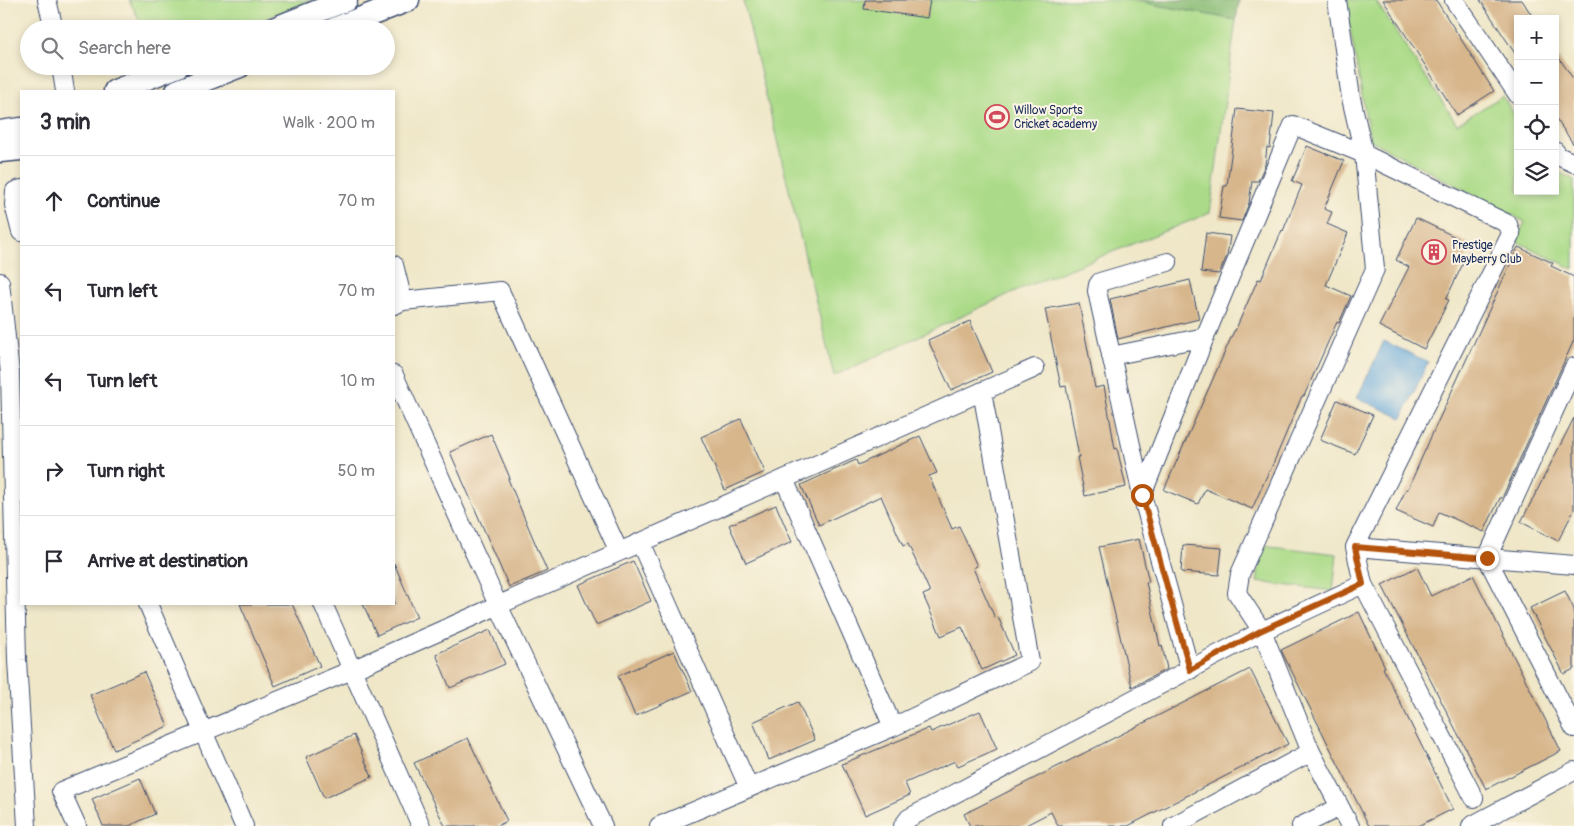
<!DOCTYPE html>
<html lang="en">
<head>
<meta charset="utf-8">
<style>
  :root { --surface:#fff; --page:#f2f2f3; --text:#2b2b33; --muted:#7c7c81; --line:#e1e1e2 }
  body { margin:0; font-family:Pangolin,sans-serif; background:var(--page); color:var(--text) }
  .controls { position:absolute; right:15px; top:15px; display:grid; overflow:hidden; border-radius:0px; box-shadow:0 2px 8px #0003 }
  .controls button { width:45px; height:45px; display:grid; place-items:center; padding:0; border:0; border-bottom:1px solid var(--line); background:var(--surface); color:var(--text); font:25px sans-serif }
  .stop { position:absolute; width:15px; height:15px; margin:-11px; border:4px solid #b45309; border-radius:50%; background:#fff }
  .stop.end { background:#b45309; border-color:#fff; box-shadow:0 1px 5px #0008 }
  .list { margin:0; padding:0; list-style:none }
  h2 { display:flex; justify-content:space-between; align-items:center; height:65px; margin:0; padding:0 20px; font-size:21px }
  h2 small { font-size:16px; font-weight:400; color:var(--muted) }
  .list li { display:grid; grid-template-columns:32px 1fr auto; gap:15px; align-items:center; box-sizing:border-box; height:90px; padding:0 20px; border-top:1px solid var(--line) }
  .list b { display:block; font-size:19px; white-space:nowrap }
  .list em { font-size:16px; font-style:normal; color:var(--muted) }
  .icon { flex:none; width:28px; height:28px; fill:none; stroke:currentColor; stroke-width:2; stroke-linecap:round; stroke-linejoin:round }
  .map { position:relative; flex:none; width:1574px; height:826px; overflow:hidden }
  .search { position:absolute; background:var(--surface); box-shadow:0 2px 8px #0003; left:20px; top:20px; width:375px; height:55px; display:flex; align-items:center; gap:12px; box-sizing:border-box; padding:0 18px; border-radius:28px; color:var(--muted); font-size:19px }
  .panel { position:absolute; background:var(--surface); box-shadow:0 2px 8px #0003; left:20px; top:90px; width:375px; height:515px; border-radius:0px }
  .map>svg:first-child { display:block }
  .green { fill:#abdb88; stroke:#638573 }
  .forest { fill:#88bb74; stroke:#527569 }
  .water { fill:#66a8da; stroke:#406c9c }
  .building { fill:#d7b68c }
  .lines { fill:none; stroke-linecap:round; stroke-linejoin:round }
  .minor-casing { stroke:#3b4b6e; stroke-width:20 }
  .tertiary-casing { stroke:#3b4b6e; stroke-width:25 }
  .minor { stroke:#fff; stroke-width:18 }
  .tertiary { stroke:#fff; stroke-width:22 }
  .route { stroke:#b45309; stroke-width:6 }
  .labels { text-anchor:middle; stroke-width:4; stroke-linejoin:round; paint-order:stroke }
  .poi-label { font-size:12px; fill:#1b2f5e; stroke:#fcf5e5; text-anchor:start }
</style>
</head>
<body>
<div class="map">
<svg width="1574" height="826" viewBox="0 0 1574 826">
  <rect width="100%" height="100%" fill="#fcf5e5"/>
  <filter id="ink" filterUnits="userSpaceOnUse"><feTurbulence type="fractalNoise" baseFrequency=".02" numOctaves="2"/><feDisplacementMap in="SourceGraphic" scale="10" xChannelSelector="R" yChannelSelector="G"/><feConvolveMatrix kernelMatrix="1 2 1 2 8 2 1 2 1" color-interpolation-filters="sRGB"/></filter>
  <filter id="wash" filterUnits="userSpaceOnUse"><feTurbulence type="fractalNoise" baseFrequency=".0096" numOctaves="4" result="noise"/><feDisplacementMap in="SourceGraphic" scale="20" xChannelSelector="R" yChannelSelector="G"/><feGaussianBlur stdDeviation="1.12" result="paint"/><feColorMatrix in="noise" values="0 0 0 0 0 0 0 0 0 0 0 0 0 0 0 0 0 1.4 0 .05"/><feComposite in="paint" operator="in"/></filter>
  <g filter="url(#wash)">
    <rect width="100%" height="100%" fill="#efe7c8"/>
    <path class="green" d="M 129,0 L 312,0 L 240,29 L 144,29 Z
      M 743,0 L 1131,0 L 1236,20 L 1210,213 L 1022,288 L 834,376 Z
      M 1345,0 L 1375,0 L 1457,124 L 1502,96 L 1518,120 L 1518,191 L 1555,191 L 1555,170 L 1574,180 L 1574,269 L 1516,241 L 1525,222 L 1370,140 Z
      M 1262,545 L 1337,554 L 1333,591 L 1257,582 Z"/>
    <path class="forest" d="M 1131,0 L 1239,0 L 1236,20 Z"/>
    <path class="water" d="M 1384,341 L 1428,362 L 1402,418 L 1357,398 Z"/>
    <g id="blocks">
      <path class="building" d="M 865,0 L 930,0 L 927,18 L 864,9 Z
        M 1383,0 L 1436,0 L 1494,91 L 1457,115 Z
        M 1480,0 L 1522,0 L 1534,19 L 1518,19 L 1518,58 Z
        M 1555,52 L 1574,80 L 1574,145 L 1555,117 Z
        M 1237,109 L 1274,113 L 1270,148 L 1267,147 L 1265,165 L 1258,181 L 1252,181 L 1249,203 L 1242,221 L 1219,218 L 1224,186 L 1227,186 Z
        M 1307,146 L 1344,161 L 1324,209 L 1332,212 L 1327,224 L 1348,233 L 1326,285 L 1351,296 L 1339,323 L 1337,322 L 1304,396 L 1302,396 L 1270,471 L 1269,471 L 1252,509 L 1205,489 L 1198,504 L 1164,490 L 1234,331 L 1235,331 L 1258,279 L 1261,280 L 1282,230 L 1283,231 L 1302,185 L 1292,181 Z
        M 1416,218 L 1472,245 L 1446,299 L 1449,300 L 1424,349 L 1379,326 L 1409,267 L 1396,260 Z
        M 1206,233 L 1230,236 L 1227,256 L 1219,274 L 1201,272 Z
        M 1518,247 L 1553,263 L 1551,266 L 1574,277 L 1574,340 L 1502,498 L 1500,498 L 1484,532 L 1439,512 L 1433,527 L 1396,511 L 1406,489 L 1408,489 L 1434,430 Z
        M 1190,280 L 1199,319 L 1118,339 L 1110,299 Z
        M 1079,303 L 1095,388 L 1104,386 L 1115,449 L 1117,448 L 1126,487 L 1085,496 L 1077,457 L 1079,457 L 1066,386 L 1061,387 L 1045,309 Z
        M 970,321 L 992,372 L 951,390 L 928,340 Z
        M 1337,400 L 1373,415 L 1355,454 L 1320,440 Z
        M 1574,418 L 1574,510 L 1558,541 L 1521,522 Z
        M 741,419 L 765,472 L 725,490 L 701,437 Z
        M 491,434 L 510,478 L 508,479 L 547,571 L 509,587 L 450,452 Z
        M 920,436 L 937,473 L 929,476 L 952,529 L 959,526 L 977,566 L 973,568 L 995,618 L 998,617 L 1015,655 L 982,670 L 962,627 L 941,636 L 923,595 L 930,592 L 908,544 L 903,546 L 881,496 L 819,525 L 801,485 L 856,460 L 858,465 Z
        M 776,505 L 792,542 L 746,563 L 729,525 Z
        M 1139,539 L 1149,582 L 1146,582 L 1160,646 L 1162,645 L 1167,669 L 1132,687 L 1099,547 Z
        M 1183,545 L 1222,548 L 1219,575 L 1181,572 Z
        M 633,561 L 651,601 L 596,625 L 578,585 Z
        M 394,563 L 417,617 L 377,635 L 363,604 L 394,604 Z
        M 1417,567 L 1431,596 L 1473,575 L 1561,751 L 1486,789 L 1382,585 Z
        M 1565,591 L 1574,609 L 1574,669 L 1564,674 L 1530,608 Z
        M 240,604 L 292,604 L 320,666 L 275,686 Z
        M 1359,612 L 1385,667 L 1383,668 L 1453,809 L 1418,826 L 1369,826 L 1281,650 Z
        M 490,630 L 505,664 L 450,688 L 436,654 Z
        M 674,651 L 692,691 L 635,716 L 618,676 Z
        M 1250,669 L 1288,744 L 1128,826 L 1058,826 L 1051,812 L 1024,826 L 970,826 L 964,814 Z
        M 144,672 L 168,726 L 114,750 L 90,695 Z
        M 798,702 L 815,740 L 769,760 L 753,722 Z
        M 980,711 L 997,749 L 958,766 L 955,761 L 905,783 L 910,795 L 865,815 L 842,764 L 929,728 L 931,732 Z
        M 354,735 L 372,777 L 324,798 L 306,757 Z
        M 468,738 L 507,821 L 497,826 L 445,826 L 414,763 Z
        M 140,778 L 155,814 L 129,826 L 103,826 L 92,799 Z"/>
    </g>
  </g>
  <g filter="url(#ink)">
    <use href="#blocks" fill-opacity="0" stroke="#3b4b6e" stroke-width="1"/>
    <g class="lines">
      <defs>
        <path id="minor" d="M 47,0 L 54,29
          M 1337,0 L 1351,98 L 1364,154 L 1375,269 L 1240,574 L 1237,593 L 1262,631 L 1311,752 L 1350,826
          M 1454,0 L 1518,95
          M 61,66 L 65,91
          M 1555,151 L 1558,156 L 1574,163
          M 21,189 L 15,191 L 14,205 L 21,232
          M 1168,262 L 1100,282 L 1098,285 L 1097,291 L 1142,495 L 1190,670
          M 394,265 L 403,301
          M 0,282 L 10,373 L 17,660 L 27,826
          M 394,305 L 403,301 L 500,291 L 619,552
          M 1111,356 L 1205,337
          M 1574,367 L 1487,558 L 1574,728
          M 394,375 L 498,605 L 603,826
          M 1142,495 L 1205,337 L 1293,125 L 1364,154 L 1508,224 L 1511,234 L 1355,547 L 1363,584 L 1474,798
          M 640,542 L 749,788
          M 1355,547 L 1574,565
          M 148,604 L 244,826
          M 323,604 L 421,826
          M 893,727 L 1030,662 L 982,391
          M 77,826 L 61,791 L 352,670 L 1035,368
          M 659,826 L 893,727 L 784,479
          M 903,826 L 909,818 L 1262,631 L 1363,584
          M 1173,826 L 1311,752
          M 1301,826 L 1340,807
          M 1471,826 L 1574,771"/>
        <path id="tertiary" d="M 273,29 L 346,0
          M 334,29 L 408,0
          M 115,91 L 178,66
          M 177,91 L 240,66
          M 0,132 L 21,129
          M 0,151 L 21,149"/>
      </defs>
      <use href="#minor" class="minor-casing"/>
      <use href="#tertiary" class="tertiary-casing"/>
      <use href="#minor" class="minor"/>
      <use href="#tertiary" class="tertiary"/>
    </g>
  </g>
  <g class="lines" filter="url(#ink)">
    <path class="route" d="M 1142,495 L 1190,670 L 1262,630 L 1363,584 L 1355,547 L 1487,558"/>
  </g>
  <defs>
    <symbol id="stadium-ring" viewBox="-11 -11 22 22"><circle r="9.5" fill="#fcf5e5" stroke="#d1495b" stroke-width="1.5"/><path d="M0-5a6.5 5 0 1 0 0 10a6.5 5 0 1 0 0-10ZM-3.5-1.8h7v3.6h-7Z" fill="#d1495b"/></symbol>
    <symbol id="building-ring" viewBox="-11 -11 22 22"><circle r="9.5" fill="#fcf5e5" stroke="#d1495b" stroke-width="1.5"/><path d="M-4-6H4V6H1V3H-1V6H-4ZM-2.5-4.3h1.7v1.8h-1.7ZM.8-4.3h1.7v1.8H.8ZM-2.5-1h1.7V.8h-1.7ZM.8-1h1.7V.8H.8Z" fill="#d1495b"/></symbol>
  </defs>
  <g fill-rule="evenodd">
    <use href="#stadium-ring" x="983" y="103" width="28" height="28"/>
    <use href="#building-ring" x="1420" y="238" width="28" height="28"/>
  </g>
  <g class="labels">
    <g class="poi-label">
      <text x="1014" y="114">Willow Sports<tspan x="1014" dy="14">Cricket academy</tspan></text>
      <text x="1452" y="249">Prestige<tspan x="1452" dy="14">Mayberry Club</tspan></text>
    </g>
  </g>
</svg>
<div class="controls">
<button>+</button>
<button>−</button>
<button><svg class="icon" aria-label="locate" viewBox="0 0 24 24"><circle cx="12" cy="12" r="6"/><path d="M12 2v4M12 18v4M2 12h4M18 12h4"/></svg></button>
<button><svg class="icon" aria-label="layers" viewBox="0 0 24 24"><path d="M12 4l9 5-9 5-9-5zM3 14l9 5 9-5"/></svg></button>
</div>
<div class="stop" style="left:1142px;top:495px"></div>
<div class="stop end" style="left:1487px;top:558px"></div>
<div class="search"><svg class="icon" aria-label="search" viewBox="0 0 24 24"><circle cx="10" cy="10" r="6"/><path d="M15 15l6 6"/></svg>Search here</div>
<section class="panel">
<h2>3 min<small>Walk · 200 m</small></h2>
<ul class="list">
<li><svg class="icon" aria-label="ahead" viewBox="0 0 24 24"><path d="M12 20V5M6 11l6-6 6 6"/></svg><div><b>Continue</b></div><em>70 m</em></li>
<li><svg class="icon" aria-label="left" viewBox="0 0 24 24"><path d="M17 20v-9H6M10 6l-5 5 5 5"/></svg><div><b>Turn left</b></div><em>70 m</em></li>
<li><svg class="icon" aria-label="left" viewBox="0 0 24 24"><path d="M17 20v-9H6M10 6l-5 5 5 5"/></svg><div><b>Turn left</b></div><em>10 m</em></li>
<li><svg class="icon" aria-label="right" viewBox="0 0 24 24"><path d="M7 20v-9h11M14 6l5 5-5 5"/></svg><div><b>Turn right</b></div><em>50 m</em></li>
<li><svg class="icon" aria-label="arrive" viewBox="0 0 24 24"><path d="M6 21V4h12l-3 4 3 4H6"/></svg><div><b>Arrive at destination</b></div></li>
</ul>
</section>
</div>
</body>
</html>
